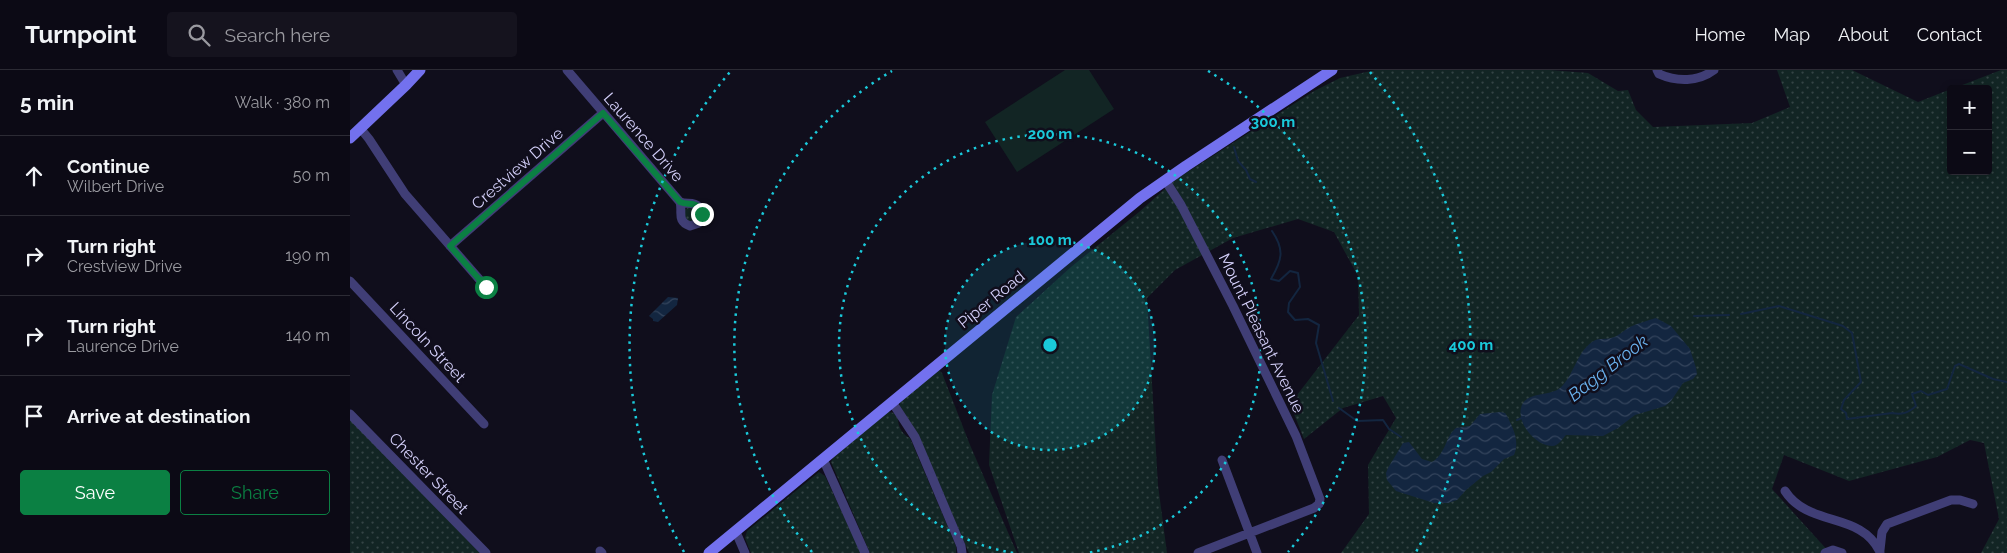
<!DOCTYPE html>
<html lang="en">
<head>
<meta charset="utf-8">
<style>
  :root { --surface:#0c0a15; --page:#15131e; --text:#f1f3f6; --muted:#9a9aa0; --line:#2c2b34; --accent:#0b8043 }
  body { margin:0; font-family:Raleway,sans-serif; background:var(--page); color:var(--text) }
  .controls { position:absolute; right:15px; top:15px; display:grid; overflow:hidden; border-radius:5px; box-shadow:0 2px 8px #0003 }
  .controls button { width:45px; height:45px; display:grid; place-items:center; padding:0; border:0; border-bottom:1px solid var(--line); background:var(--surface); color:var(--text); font:25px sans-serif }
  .stop { position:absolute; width:15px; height:15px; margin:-11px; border:4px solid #0b8043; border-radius:50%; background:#fff }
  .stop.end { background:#0b8043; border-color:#fff; box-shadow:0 1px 5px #0008 }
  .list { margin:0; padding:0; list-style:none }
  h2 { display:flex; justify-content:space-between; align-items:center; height:65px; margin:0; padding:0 20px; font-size:21px }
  h2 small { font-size:16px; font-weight:400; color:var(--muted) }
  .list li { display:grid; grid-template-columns:32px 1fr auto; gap:15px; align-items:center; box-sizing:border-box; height:80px; padding:0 20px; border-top:1px solid var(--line) }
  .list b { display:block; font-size:19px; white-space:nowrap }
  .list p { margin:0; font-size:16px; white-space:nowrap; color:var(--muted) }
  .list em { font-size:16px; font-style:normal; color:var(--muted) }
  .actions { display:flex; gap:10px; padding:15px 20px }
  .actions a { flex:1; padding:11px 0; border:1px solid var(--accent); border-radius:5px; text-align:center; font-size:18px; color:var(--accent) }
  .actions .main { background:var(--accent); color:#fff }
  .icon { flex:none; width:28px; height:28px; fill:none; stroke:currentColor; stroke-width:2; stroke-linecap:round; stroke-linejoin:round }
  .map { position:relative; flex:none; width:1657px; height:483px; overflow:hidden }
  header { display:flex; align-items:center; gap:30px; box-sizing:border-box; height:70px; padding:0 25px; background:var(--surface); border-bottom:1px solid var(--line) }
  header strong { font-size:24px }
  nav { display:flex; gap:28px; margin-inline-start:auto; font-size:18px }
  .search { width:350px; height:45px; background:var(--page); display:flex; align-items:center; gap:12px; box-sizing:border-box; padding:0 18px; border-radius:5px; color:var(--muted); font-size:19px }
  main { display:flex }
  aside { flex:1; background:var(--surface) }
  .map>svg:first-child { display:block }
  .grass { fill:url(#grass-dots) }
  .pitch { fill:#122524 }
  .water { fill:url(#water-waves) }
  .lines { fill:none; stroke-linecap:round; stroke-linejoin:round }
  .stream { stroke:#132640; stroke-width:2 }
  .street { stroke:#403e76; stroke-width:9 }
  .secondary { stroke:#7371ee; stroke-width:11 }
  .route { stroke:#0b8043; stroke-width:6 }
  .ring { fill:none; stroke:#1ac9da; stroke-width:2.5; stroke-dasharray:2.5 5 }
  .labels { text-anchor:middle; stroke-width:5; stroke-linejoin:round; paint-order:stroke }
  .street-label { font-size:16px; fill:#d3cff9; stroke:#100e1c }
  .water-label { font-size:18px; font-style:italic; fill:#69b1ed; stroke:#100e1c }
  .centre { fill:#1ac9da; stroke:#100e1c; stroke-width:2.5 }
  .ring-label { font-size:15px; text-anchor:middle; font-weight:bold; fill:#1ac9da; stroke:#100e1c; stroke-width:5; stroke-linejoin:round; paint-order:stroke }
</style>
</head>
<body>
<header>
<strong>Turnpoint</strong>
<div class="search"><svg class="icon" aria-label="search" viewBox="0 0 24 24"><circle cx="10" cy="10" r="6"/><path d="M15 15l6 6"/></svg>Search here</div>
<nav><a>Home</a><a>Map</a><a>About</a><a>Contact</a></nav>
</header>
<main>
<aside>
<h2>5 min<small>Walk · 380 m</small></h2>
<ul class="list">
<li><svg class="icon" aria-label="ahead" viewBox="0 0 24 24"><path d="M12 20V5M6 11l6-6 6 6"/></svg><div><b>Continue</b><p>Wilbert Drive</p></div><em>50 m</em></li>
<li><svg class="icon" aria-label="right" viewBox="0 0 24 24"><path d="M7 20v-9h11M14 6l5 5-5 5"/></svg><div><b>Turn right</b><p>Crestview Drive</p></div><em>190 m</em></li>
<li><svg class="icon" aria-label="right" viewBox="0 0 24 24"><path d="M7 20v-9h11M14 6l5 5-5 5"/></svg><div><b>Turn right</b><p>Laurence Drive</p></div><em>140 m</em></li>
<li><svg class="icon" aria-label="arrive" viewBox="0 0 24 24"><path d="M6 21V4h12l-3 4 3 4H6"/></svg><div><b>Arrive at destination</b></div></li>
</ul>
<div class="actions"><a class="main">Save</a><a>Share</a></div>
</aside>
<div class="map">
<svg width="1657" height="483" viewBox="0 0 1657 483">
  <defs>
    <pattern id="grass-dots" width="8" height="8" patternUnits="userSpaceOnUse" patternTransform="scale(1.25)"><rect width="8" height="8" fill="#122524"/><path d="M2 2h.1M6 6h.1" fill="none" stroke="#344445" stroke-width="1.8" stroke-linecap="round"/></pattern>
    <pattern id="water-waves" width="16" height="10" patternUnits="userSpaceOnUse" patternTransform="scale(1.25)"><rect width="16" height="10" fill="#132640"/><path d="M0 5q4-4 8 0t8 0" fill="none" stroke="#34445c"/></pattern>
  </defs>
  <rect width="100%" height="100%" fill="#100e1c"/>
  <path class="grass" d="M 1025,0 L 1200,0 L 1238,3 L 1268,21 L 1278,20 L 1286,40 L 1303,57 L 1402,53 L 1440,37 L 1427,0 L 1502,0 L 1568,32 L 1601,19 L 1601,101 L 1638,101 L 1638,19 L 1602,19 L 1651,0 L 1657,0 L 1657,483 L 1631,483 L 1649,449 L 1634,373 L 1620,370 L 1587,387 L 1499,411 L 1434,385 L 1422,419 L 1480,483 L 991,483 L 1019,444 L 1018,395 L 1046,348 L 1033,326 L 993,338 L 954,369 L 940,334 L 1009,245 L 1008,206 L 984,162 L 948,149 L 883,168 L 825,200 L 797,228 L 808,415 L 817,483 L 669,483 L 639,395 L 642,325 L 666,247 L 721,197 L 789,142 L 825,110 L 964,21 L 990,8 Z
    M 338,137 L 347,139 L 348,148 L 341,152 L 336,151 L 334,141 Z
    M 589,300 L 592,303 L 620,375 L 667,483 L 619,483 L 567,363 L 550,336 L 550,332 Z
    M 538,342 L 544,343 L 548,349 C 548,357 553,365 560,368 L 606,476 L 606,483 L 520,483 L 481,392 L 483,388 Z
    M 0,348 L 130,483 L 0,483 Z
    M 469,402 L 475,406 L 511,483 L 401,483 L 395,468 L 397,461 Z"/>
  <path class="pitch" d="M 715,0 L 739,0 L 764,39 L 667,102 L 635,52 Z"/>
  <path class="water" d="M 318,227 L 328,228 L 327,235 L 308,252 L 303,251 L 303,249 L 299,246 Z
    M 1306,248 L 1321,256 L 1340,279 L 1346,298 L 1347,304 L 1343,309 L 1333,313 L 1321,331 L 1315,336 L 1285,345 L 1268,358 L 1253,366 L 1216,365 C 1212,369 1209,376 1202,376 C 1186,376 1167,354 1171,338 C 1175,321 1199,327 1210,318 C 1224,306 1226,283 1242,272 C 1249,267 1254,270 1261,268 C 1268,267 1274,260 1280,257 C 1288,253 1297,251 1306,248 Z
    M 1150,342 L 1155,343 L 1157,346 C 1163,358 1170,371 1164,385 L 1154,389 L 1141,402 L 1133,406 L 1116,420 L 1107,430 L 1098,433 L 1084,433 L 1046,421 L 1037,410 L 1036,403 L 1038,398 L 1053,373 L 1059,372 L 1072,389 L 1082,392 C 1096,384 1095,367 1106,358 L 1120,356 L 1130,344 Z"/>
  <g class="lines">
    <path class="stream" d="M 884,77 L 888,91 L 896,100 L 900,109 L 906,112
      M 922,161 C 935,180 932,190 921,209 L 929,211 L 940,201 L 948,203 L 950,217 L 939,233 L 938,242 L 945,250 L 958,249 L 969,255 L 966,273 L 983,331
      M 1391,244 L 1429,236 L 1493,256 L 1502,263 L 1511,312 L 1494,330 L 1491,339 L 1496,343 L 1497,349 L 1542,343 C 1552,345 1558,343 1566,336 L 1562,324 L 1571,321 L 1578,325 L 1597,319 L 1605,296 L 1609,294 L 1643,309 L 1657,312
      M 1344,246 L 1379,245
      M 989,338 L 1007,351 L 1033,350 L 1039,359 L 1051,367
      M 1167,350 L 1174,347"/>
    <path class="street" d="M 47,0 L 56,15
      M 217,0 L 330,132
      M 1307,0 L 1309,4 C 1327,12 1348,12 1364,0
      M 10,58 L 19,69 L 55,124 L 136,217
      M 815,110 L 831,135 L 883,236 L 946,366 L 970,429 L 969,434 L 964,438 L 848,483
      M 330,132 C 337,135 343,131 349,137 L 352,146 L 349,153 L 340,156 C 326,151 333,142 330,132 Z
      M 100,176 L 253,43
      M 0,211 L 134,354
      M 542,332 L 565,367 L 611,476 L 612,483
      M 0,344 L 136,483
      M 473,389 L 515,483
      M 872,390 L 907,483
      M 1435,421 C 1459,458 1511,441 1530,482
      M 386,462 L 395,483
      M 1530,480 L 1532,462 L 1537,454 L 1601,430 L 1610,430 L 1623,434
      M 250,481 L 252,483
      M 1475,483 L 1483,480 L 1492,483"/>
    <path class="secondary" d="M 0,68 L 56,15 L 70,0
      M 359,483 L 790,128 L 836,96 L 982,0"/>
  </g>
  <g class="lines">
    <path class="route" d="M 136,217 L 100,176 L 253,43 L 330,132 C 339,136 349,130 352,144"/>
  </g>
  <circle cx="700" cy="275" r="105" fill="#1ac9da" fill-opacity=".12"/>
  <g class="ring">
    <circle cx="700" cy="275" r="105"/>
    <path d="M663 483A211 211 0 1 1 737 483"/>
    <path d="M462 482A316 316 0 0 1 542 1M858 1A316 316 0 0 1 938 482"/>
    <path d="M334 482A421 421 0 0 1 380 2M1020 2A421 421 0 0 1 1066 482"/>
  </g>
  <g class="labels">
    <g class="street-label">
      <text transform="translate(294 67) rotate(49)" y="6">Laurence Drive</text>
      <text transform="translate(167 98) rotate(-41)" y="6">Crestview Drive</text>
      <text transform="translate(641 229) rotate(-39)" y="6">Piper Road</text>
      <text transform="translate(912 263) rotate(64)" y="6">Mount Pleasant Avenue</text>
      <text transform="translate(78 272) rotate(47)" y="6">Lincoln Street</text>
      <text transform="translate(79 403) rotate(46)" y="6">Chester Street</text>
    </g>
    <g class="water-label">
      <text transform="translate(1258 298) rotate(-38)" y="6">Bagg Brook</text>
    </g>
  </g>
  <circle cx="700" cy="275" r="8" class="centre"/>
  <g class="ring-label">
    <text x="923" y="57">300 m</text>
    <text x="700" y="69">200 m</text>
    <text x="700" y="175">100 m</text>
    <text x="1121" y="280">400 m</text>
  </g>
</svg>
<div class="controls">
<button>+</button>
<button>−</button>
</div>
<div class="stop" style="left:136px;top:217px"></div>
<div class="stop end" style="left:352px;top:144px"></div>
</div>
</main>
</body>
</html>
